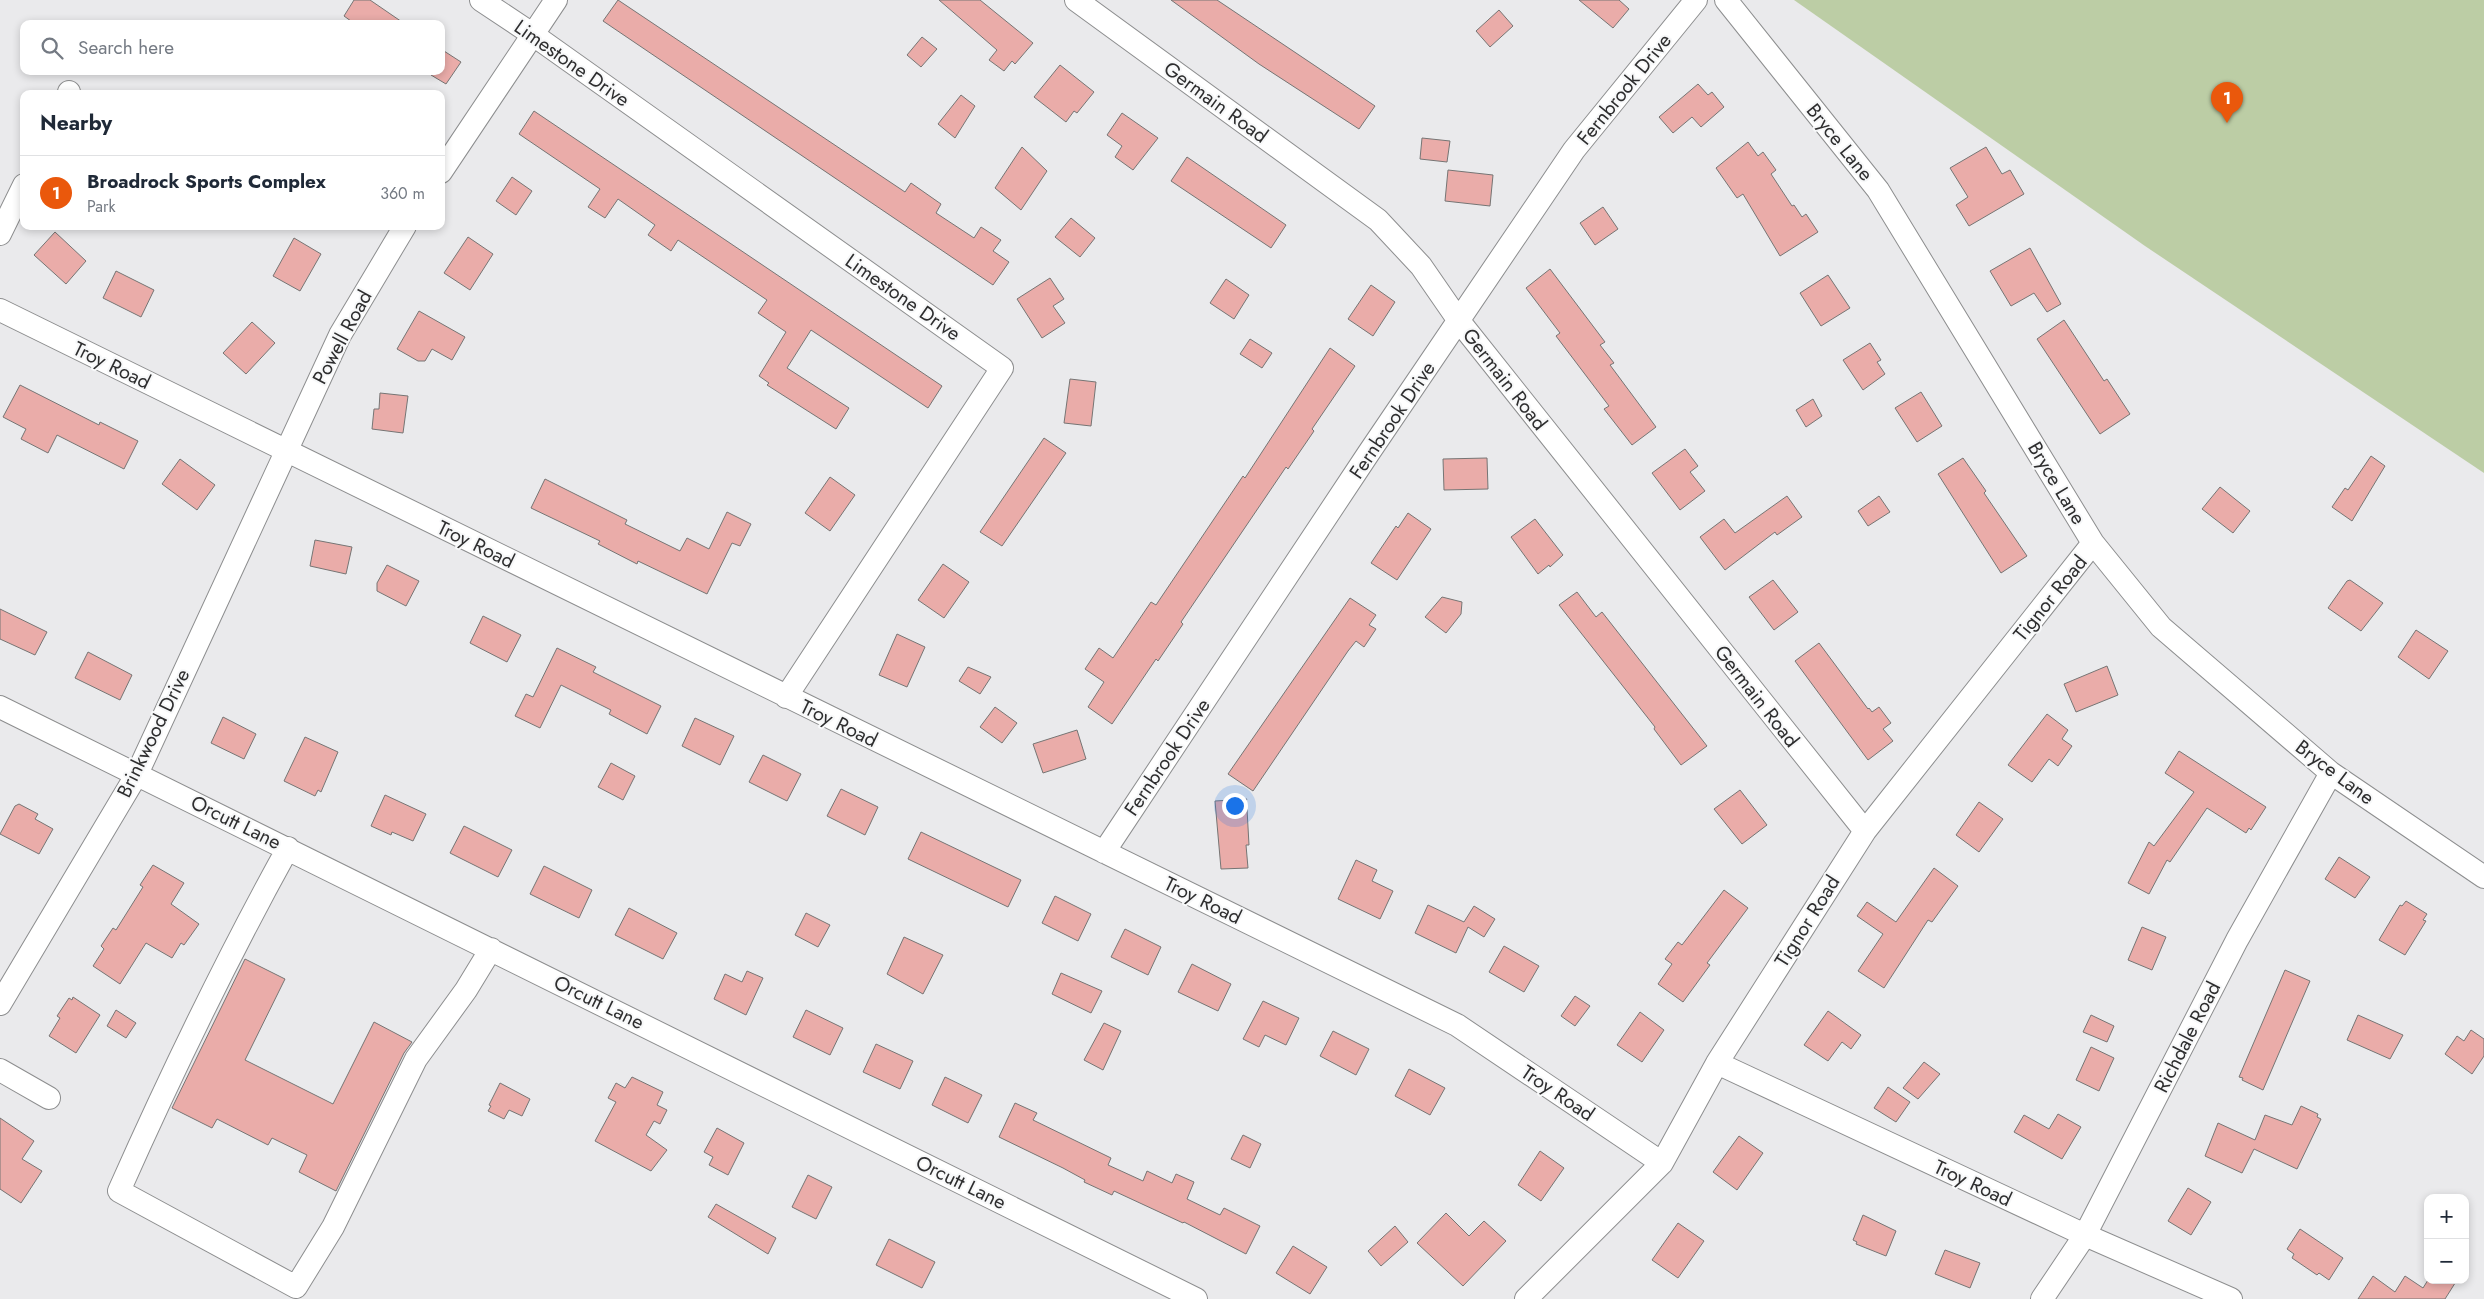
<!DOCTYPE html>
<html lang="en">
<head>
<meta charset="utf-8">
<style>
  :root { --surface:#fff; --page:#f2f2f3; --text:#1f2937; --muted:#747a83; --line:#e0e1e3; --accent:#ea580c }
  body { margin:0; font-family:Jost,sans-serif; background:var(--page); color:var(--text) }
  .controls { position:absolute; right:15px; bottom:15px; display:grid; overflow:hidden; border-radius:10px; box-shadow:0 2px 8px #0003 }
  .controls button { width:45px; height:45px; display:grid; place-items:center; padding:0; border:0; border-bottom:1px solid var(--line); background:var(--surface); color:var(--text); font:25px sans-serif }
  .you { position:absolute; left:1234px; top:805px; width:18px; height:18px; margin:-12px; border:4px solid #fff; border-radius:50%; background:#1a73e8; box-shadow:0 0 0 8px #1a73e833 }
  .badge { display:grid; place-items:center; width:32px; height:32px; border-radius:50%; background:var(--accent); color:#fff; font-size:16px; font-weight:700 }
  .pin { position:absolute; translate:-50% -41px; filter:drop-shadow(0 1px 2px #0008) }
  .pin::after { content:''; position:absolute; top:26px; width:18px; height:15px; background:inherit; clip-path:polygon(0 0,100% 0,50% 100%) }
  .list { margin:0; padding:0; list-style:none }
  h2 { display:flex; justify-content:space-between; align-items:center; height:65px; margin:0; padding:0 20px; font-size:21px }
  h2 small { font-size:16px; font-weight:400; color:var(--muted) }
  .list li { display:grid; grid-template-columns:32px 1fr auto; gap:15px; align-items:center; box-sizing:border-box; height:75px; padding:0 20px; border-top:1px solid var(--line) }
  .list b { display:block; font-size:19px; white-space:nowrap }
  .list p { margin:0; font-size:16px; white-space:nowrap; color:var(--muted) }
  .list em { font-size:16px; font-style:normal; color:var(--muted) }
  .icon { flex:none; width:28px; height:28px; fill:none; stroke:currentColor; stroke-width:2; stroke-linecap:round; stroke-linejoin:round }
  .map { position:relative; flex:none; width:2484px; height:1299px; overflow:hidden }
  .search { position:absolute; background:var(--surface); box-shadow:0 2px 8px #0003; left:20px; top:20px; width:425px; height:55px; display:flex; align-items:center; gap:12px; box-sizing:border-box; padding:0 18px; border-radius:10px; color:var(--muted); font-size:19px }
  .panel { position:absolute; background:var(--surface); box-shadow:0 2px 8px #0003; left:20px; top:90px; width:425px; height:140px; border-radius:10px }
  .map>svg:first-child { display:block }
  .green { fill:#bccda5 }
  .building { fill:#eaaca9; stroke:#767574 }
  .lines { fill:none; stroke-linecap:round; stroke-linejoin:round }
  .minor-casing { stroke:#8d8e8f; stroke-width:24 }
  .minor { stroke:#fff; stroke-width:22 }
  .labels { text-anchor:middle; stroke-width:4; stroke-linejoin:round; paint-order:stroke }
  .street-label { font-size:20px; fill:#2e2e2f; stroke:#f7f8f9 }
</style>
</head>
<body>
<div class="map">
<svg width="2484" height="1299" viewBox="0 0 2484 1299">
  <rect width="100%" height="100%" fill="#eaeaec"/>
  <path class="green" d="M 1794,0 L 2484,0 L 2484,473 L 2145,246 Z"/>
  <path class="building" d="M 354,0 L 370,0 L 405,24 L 355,24 L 344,16 Z
    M 618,0 L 905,192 L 911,183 L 941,204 L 936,213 L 974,238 L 981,227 L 1001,240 L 993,251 L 1009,262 L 993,285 L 603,21 Z
    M 939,0 L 980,0 L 1033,43 L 1015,64 L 1012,61 L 1004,71 L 989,60 L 997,50 Z
    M 1171,0 L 1217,0 L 1375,106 L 1359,129 L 1259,64 Z
    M 1579,0 L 1619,0 L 1629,9 L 1613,28 Z
    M 1499,10 L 1513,26 L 1490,47 L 1476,31 Z
    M 922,37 L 937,49 L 921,67 L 907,55 Z
    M 444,51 L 461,62 L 446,84 L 431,75 L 433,71 L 441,71 L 441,56 Z
    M 1060,65 L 1094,92 L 1077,113 L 1074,111 L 1066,122 L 1034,97 Z
    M 1698,84 L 1708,95 L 1712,92 L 1724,107 L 1701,127 L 1692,117 L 1673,133 L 1659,117 Z
    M 961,95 L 975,106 L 955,138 L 938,124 Z
    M 534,111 L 942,386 L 928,408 L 811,330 L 787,368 L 849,408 L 836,429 L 767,385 L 769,383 L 759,376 L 786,332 L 758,313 L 767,300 L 678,240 L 671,251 L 648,235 L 655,225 L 618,199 L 605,218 L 588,207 L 600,189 L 519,134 Z
    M 1122,113 L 1158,138 L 1133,170 L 1115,157 L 1122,146 L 1107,135 Z
    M 1422,138 L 1450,141 L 1447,162 L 1420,159 Z
    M 1748,142 L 1758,156 L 1763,152 L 1776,170 L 1771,174 L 1792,206 L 1794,205 L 1802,217 L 1806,214 L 1818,232 L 1780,256 L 1743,194 L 1737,198 L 1716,168 Z
    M 1022,147 L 1047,171 L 1021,210 L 995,188 Z
    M 1986,147 L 2002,174 L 2010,170 L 2024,194 L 1969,226 L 1956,205 L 1968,197 L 1950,168 Z
    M 1187,157 L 1286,225 L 1271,248 L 1171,181 Z
    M 1448,170 L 1493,175 L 1490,206 L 1445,201 Z
    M 512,177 L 532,191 L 516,215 L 496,201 Z
    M 1603,207 L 1618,229 L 1595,245 L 1580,223 Z
    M 1071,218 L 1095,238 L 1080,257 L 1055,237 Z
    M 55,232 L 86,261 L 66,284 L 34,255 Z
    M 468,237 L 493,254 L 470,290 L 444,273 Z
    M 294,238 L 321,254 L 300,291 L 273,276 Z
    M 2030,248 L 2061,304 L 2047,312 L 2034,293 L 2011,306 L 1990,271 Z
    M 1550,269 L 1605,342 L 1600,345 L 1614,363 L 1610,365 L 1656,427 L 1632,445 L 1604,409 L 1609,406 L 1556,336 L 1560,333 L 1526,288 Z
    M 116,271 L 154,290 L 141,317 L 103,298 Z
    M 1828,275 L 1850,308 L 1821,326 L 1800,293 Z
    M 1050,278 L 1064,299 L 1053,306 L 1065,323 L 1042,338 L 1017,299 Z
    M 1226,279 L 1249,295 L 1234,319 L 1210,303 Z
    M 1371,285 L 1395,302 L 1373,336 L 1348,319 Z
    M 419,311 L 465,337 L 452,360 L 432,349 L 425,361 L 418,361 L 397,349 Z
    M 2064,320 L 2104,381 L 2107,379 L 2130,414 L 2100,434 L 2037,339 Z
    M 252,322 L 275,343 L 246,374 L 223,353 Z
    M 1250,339 L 1272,353 L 1262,368 L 1240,354 Z
    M 1870,343 L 1881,360 L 1877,362 L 1885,374 L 1863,390 L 1843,360 Z
    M 1330,348 L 1355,366 L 1312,429 L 1314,431 L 1288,469 L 1286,467 L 1181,622 L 1183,624 L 1158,661 L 1156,659 L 1112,724 L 1088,707 L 1104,682 L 1085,669 L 1099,648 L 1113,658 L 1151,602 L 1156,605 L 1243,476 L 1245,478 Z
    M 1070,379 L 1096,382 L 1091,426 L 1064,423 Z
    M 20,385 L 99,425 L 100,422 L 138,441 L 124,469 L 57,435 L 48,453 L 21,439 L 26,429 L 3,417 Z
    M 1921,392 L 1942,426 L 1917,442 L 1895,408 Z
    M 380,393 L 408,396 L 403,433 L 372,429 L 374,409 L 379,409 Z
    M 1813,399 L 1822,416 L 1806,427 L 1796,410 Z
    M 1044,438 L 1066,453 L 1002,546 L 980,532 Z
    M 1685,449 L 1698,466 L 1690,472 L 1705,491 L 1680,510 L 1652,473 Z
    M 2371,456 L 2385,466 L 2352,521 L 2332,507 L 2345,488 L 2348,490 Z
    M 1487,458 L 1488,489 L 1444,490 L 1443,459 Z
    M 1963,458 L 1986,491 L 1984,493 L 2027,556 L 2001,573 L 1938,474 Z
    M 180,459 L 215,485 L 197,510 L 162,484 Z
    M 830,477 L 855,495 L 830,531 L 805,513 Z
    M 545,479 L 627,520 L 625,524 L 680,551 L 687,538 L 709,549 L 727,512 L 751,524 L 740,546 L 732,543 L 707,594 L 638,561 L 637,564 L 598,544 L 600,541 L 531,508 Z
    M 2220,487 L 2250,511 L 2233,533 L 2202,509 Z
    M 1787,496 L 1802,517 L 1777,535 L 1775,532 L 1725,570 L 1700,537 L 1724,519 L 1735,533 Z
    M 1879,496 L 1890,512 L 1868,526 L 1858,511 Z
    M 1408,513 L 1431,529 L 1397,580 L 1371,563 L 1396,526 L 1398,528 Z
    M 1535,519 L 1563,555 L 1550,567 L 1549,565 L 1538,574 L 1511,537 Z
    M 315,540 L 352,547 L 346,574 L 310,566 Z
    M 943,564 L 969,582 L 944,618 L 918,600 Z
    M 387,565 L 419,581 L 406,606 L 377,591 L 377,583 Z
    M 1773,580 L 1798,612 L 1774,630 L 1749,597 Z
    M 2350,580 L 2383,603 L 2361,631 L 2328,608 L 2347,581 Z
    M 1577,592 L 1596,617 L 1602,612 L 1707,746 L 1681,765 L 1654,729 L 1655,727 L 1559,605 Z
    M 1442,597 L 1462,602 L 1461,614 L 1446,633 L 1425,617 Z
    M 1350,598 L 1376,615 L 1369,625 L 1376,629 L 1364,647 L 1356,641 L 1348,651 L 1253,791 L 1228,774 Z
    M 0,609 L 47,632 L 35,655 L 0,639 Z
    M 483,616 L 521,635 L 507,662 L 470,643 Z
    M 2416,630 L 2448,651 L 2429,679 L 2398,657 Z
    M 897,634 L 925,647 L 907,687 L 879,675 Z
    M 1819,643 L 1868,709 L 1869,708 L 1872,712 L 1879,707 L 1891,723 L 1883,729 L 1893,741 L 1868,760 L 1795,661 Z
    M 557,648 L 596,667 L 593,672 L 661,706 L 647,734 L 609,714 L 611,710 L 561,685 L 540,728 L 515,716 L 526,694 L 533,697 Z
    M 88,652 L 132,675 L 120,700 L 75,678 Z
    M 2107,666 L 2118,695 L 2076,712 L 2064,684 Z
    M 968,667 L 991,677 L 980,694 L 959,681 Z
    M 995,707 L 1017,723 L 1002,743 L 980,727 Z
    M 2047,714 L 2068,730 L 2062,739 L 2072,746 L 2058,766 L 2049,759 L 2032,782 L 2008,765 Z
    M 223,717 L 256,734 L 244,759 L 211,743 Z
    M 695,718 L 734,736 L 720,765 L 682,746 Z
    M 1077,730 L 1086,759 L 1043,773 L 1033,744 Z
    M 305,737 L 338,752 L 321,792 L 318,790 L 315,796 L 284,781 Z
    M 2179,751 L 2266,807 L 2251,830 L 2249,828 L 2246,833 L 2207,808 L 2170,862 L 2167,860 L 2149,894 L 2128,883 L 2149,842 L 2154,846 L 2194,792 L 2165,773 Z
    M 763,755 L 801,774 L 787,801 L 749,782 Z
    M 611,763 L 635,776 L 623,800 L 598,787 Z
    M 841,789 L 878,807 L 865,835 L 827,816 Z
    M 1740,790 L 1767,825 L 1742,844 L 1714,809 Z
    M 385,795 L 426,814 L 413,841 L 392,832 L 391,835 L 371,826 Z
    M 1247,799 L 1240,810 L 1247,809 L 1249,845 L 1246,845 L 1248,868 L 1221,869 L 1215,801 Z
    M 1979,802 L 2003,819 L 1979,852 L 1956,835 Z
    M 19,804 L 38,814 L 35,819 L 53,829 L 39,854 L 0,834 L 15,806 Z
    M 464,826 L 512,850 L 498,877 L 450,853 Z
    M 921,832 L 1021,880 L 1008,907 L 908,859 Z
    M 2339,857 L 2370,877 L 2355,898 L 2325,879 Z
    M 1356,860 L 1377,870 L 1372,881 L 1393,891 L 1380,919 L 1338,899 Z
    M 153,865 L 184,883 L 171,904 L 199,924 L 184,945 L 181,943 L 172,958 L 146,943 L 120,984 L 93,966 L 104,949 L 101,946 L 113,928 L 116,930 L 143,887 L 140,885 Z
    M 544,866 L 592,890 L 579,918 L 530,894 Z
    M 1934,868 L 1958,886 L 1932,922 L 1928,920 L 1884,988 L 1858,971 L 1883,934 L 1857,916 L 1867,902 L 1896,922 Z
    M 1724,890 L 1748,908 L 1707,963 L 1710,965 L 1683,1002 L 1658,984 L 1672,964 L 1665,959 L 1678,942 L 1682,945 Z
    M 1055,896 L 1091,914 L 1078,941 L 1042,923 Z
    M 2406,901 L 2427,914 L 2423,920 L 2426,921 L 2405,955 L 2379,940 L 2400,905 L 2402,906 Z
    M 1428,905 L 1464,922 L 1474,906 L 1495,919 L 1484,937 L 1468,927 L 1456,953 L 1415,933 Z
    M 629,908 L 677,933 L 663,959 L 615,935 Z
    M 806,913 L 830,925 L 818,947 L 795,935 Z
    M 2142,927 L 2166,937 L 2152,970 L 2128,960 Z
    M 1125,929 L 1161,947 L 1148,975 L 1111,957 Z
    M 904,937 L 943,955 L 923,994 L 887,974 Z
    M 1504,946 L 1539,966 L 1524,992 L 1489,972 Z
    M 245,959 L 285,979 L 245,1060 L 333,1104 L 374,1022 L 412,1042 L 404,1053 L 336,1191 L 299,1172 L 307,1155 L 272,1138 L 268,1145 L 217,1119 L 212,1128 L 172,1108 Z
    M 1192,964 L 1231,984 L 1218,1011 L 1178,992 Z
    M 2285,970 L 2310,981 L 2263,1090 L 2242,1080 L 2243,1078 L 2239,1077 Z
    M 747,971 L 763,978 L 746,1015 L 714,999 L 725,974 L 742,982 Z
    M 1061,973 L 1102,991 L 1091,1013 L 1052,994 Z
    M 1575,996 L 1590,1006 L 1575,1026 L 1561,1016 Z
    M 73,997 L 100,1015 L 76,1053 L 49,1036 L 60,1018 L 57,1016 L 69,998 L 72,1000 Z
    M 1263,1001 L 1299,1018 L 1286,1045 L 1265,1035 L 1259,1047 L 1243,1039 Z
    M 116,1010 L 136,1023 L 126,1038 L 107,1026 Z
    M 806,1010 L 843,1028 L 830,1055 L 793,1037 Z
    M 1828,1011 L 1861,1035 L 1851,1049 L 1842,1042 L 1828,1061 L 1804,1045 Z
    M 1640,1012 L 1664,1030 L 1642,1062 L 1617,1045 Z
    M 2091,1015 L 2114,1026 L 2107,1042 L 2083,1032 Z
    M 2358,1015 L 2403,1035 L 2390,1059 L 2347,1040 Z
    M 1104,1023 L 1121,1031 L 1103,1070 L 1084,1060 Z
    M 2471,1030 L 2484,1039 L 2484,1056 L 2472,1074 L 2445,1054 L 2457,1036 L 2464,1041 Z
    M 1333,1031 L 1369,1049 L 1356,1075 L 1320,1056 Z
    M 876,1044 L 913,1061 L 900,1089 L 863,1072 Z
    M 2091,1047 L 2114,1058 L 2099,1091 L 2076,1080 Z
    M 1924,1062 L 1940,1074 L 1918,1099 L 1903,1088 Z
    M 1409,1069 L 1445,1088 L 1430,1115 L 1395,1096 Z
    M 632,1077 L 663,1092 L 657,1105 L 667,1110 L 660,1124 L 654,1121 L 646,1135 L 667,1150 L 651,1171 L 595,1141 L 616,1102 L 608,1098 L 616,1083 L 625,1088 Z
    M 945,1077 L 982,1095 L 968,1123 L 932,1105 Z
    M 500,1083 L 530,1099 L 522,1116 L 509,1110 L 504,1119 L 488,1111 L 491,1106 L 489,1105 Z
    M 1888,1087 L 1910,1102 L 1896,1122 L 1874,1108 Z
    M 1015,1103 L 1037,1113 L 1033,1120 L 1111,1158 L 1108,1165 L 1143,1181 L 1147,1171 L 1172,1183 L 1176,1174 L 1194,1182 L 1187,1199 L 1220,1215 L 1224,1208 L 1260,1226 L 1246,1254 L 1184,1222 L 1183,1223 L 1114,1191 L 1112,1195 L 1084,1182 L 1085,1180 L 1063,1168 L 999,1137 Z
    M 2301,1106 L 2318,1114 L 2317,1117 L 2321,1119 L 2297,1169 L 2254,1149 L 2242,1173 L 2205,1156 L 2218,1123 L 2255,1140 L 2265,1115 L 2292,1125 Z
    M 2058,1114 L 2081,1127 L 2062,1159 L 2014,1132 L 2024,1115 L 2049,1129 Z
    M 0,1118 L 34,1141 L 22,1159 L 42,1171 L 21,1203 L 0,1189 Z
    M 717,1128 L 744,1143 L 728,1175 L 709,1165 L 713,1157 L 704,1152 Z
    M 1243,1135 L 1261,1144 L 1250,1168 L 1231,1159 Z
    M 1739,1136 L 1763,1153 L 1737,1190 L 1713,1172 Z
    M 1540,1151 L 1564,1168 L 1541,1201 L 1518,1185 Z
    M 808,1175 L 832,1187 L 816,1219 L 792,1207 Z
    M 2188,1188 L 2211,1202 L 2191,1235 L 2168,1221 Z
    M 716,1204 L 776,1238 L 768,1254 L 708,1217 Z
    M 1446,1213 L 1469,1236 L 1484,1221 L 1506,1241 L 1463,1286 L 1417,1243 Z
    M 1863,1215 L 1896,1231 L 1886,1256 L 1856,1244 L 1857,1242 L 1853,1240 Z
    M 1678,1223 L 1704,1241 L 1678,1278 L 1652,1260 Z
    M 1395,1226 L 1408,1242 L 1381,1266 L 1368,1251 Z
    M 2300,1229 L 2343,1258 L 2329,1280 L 2319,1273 L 2317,1275 L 2292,1258 L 2294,1254 L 2287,1249 Z
    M 889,1239 L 935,1262 L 922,1288 L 876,1265 Z
    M 1293,1246 L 1327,1267 L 1310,1294 L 1276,1273 Z
    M 1945,1250 L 1980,1263 L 1970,1288 L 1935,1274 Z
    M 2373,1276 L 2395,1292 L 2405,1276 L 2423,1288 L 2428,1280 L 2457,1280 L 2445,1299 L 2358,1299 Z"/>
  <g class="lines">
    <defs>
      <path id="minor" d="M 481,0 L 532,34 L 1002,368 L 786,697
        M 1076,0 L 1378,220 L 1421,266 L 1459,321 L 1865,831
        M 1726,0 L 1878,190 L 2093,543 L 2161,627 L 2331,773 L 2484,877
        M 69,94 L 69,92
        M 441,172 L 556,0
        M 0,234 L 24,185
        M 0,310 L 1457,1025 L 1662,1163
        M 0,707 L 1196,1299
        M 288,848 C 226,960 171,1074 119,1191 L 296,1287 L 333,1227 L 416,1059 L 466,990 L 491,949
        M 1104,852 L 1368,454 L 1574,150 L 1696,0
        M 0,1004 L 137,774 L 340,335 L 405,226
        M 1717,1063 L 2085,1235 L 2231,1299
        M 0,1070 L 49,1098
        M 1526,1299 L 1662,1163 L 1717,1063 L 1865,831 L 2093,543
        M 2042,1299 L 2085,1235 L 2237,940 L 2331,773"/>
    </defs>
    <use href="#minor" class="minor-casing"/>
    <use href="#minor" class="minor"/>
  </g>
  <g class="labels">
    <g class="street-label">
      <text transform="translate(572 63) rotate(35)" y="7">Limestone Drive</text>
      <text transform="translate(1624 89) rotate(-51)" y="7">Fernbrook Drive</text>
      <text transform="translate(1216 102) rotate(36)" y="7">Germain Road</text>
      <text transform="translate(1840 142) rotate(51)" y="7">Bryce Lane</text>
      <text transform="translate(903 297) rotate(35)" y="7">Limestone Drive</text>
      <text transform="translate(342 337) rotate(-62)" y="7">Powell Road</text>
      <text transform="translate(112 365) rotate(26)" y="7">Troy Road</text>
      <text transform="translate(1505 379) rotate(52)" y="7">Germain Road</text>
      <text transform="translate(1392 420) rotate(-56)" y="7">Fernbrook Drive</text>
      <text transform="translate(2057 483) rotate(59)" y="7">Bryce Lane</text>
      <text transform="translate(476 544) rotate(26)" y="7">Troy Road</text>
      <text transform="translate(2050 598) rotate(-51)" y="7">Tignor Road</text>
      <text transform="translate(1757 696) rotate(52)" y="7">Germain Road</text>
      <text transform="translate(839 723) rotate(26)" y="7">Troy Road</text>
      <text transform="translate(153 733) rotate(-64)" y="7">Brinkwood Drive</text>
      <text transform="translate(1167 757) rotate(-56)" y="7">Fernbrook Drive</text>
      <text transform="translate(2335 772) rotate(37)" y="7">Bryce Lane</text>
      <text transform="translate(236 822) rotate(26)" y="7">Orcutt Lane</text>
      <text transform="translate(1203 900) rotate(26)" y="7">Troy Road</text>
      <text transform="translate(1807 921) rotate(-58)" y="7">Tignor Road</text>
      <text transform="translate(599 1002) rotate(26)" y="7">Orcutt Lane</text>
      <text transform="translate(2187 1037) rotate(-63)" y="7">Richdale Road</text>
      <text transform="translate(1558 1093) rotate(34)" y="7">Troy Road</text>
      <text transform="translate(961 1182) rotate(26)" y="7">Orcutt Lane</text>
      <text transform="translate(1973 1183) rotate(25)" y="7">Troy Road</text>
    </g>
  </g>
</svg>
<div class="controls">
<button>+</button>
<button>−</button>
</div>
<div class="you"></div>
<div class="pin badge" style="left:2227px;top:123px">1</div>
<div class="search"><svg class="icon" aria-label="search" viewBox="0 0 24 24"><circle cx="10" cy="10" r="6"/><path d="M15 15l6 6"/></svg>Search here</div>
<section class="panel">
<h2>Nearby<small></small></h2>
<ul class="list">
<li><span class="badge">1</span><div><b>Broadrock Sports Complex</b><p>Park</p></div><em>360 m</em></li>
</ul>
</section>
</div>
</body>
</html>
